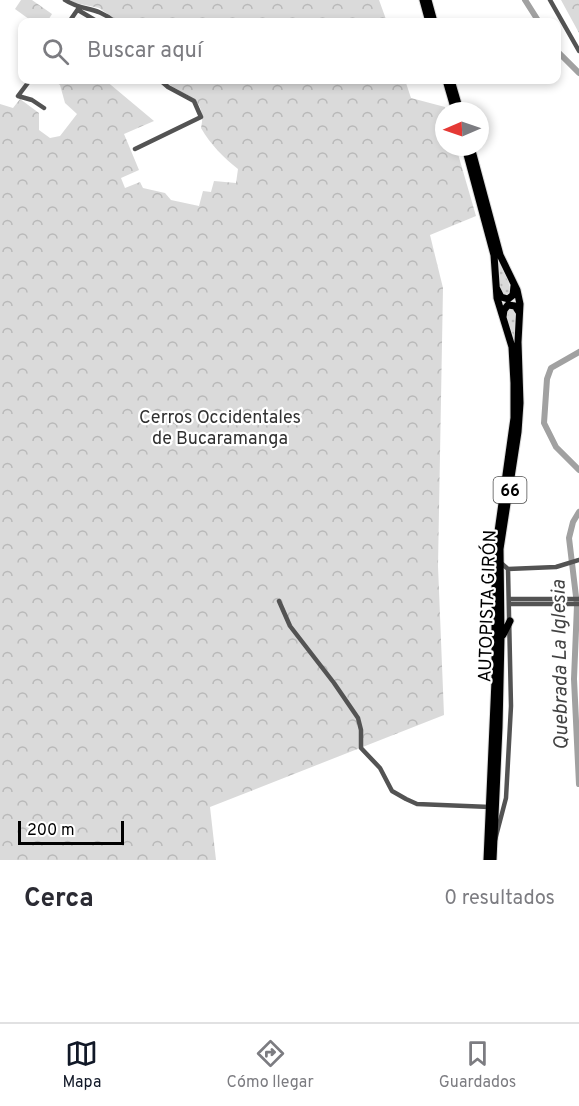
<!DOCTYPE html>
<html lang="es">
<head>
<meta charset="utf-8">
<style>
  :root { --surface:#fff; --page:#f2f2f3; --text:#2b2b33; --muted:#7c7c81; --line:#e1e1e2; --accent:#111827 }
  body { margin:0; font-family:Overpass,sans-serif; background:var(--page); color:var(--text) }
  .compass { position:absolute; left:435px; top:102px; width:54px; height:54px; border-radius:50%; background:var(--surface); box-shadow:0 3px 9px #0003; rotate:268deg }
  .scale { position:absolute; left:18px; bottom:15px; width:106px; box-sizing:border-box; padding-left:6px; border:3px solid #000; border-top:0; font-size:16px; line-height:21px; white-space:nowrap; color:#000; -webkit-text-stroke:4px #fff; paint-order:stroke }
  .list { margin:0; padding:0; list-style:none }
  h2 { display:flex; justify-content:space-between; align-items:center; height:78px; margin:0; padding:0 24px; font-size:26px }
  h2 small { font-size:20px; font-weight:400; color:var(--muted) }
  .icon { flex:none; width:33px; height:33px; fill:none; stroke:currentColor; stroke-width:2; stroke-linecap:round; stroke-linejoin:round }
  .map { position:relative; flex:none; width:579px; height:860px; overflow:hidden }
  .search { position:absolute; background:var(--surface); box-shadow:0 3px 9px #0003; left:18px; right:18px; top:18px; height:66px; display:flex; align-items:center; gap:15px; box-sizing:border-box; padding:0 21px; border-radius:12px; color:var(--muted); font-size:22px }
  .sheet { height:162px; background:var(--surface) }
  nav { display:flex; justify-content:space-around; align-items:center; box-sizing:border-box; height:84px; border-top:2px solid var(--line); background:var(--surface); font-size:16px; color:var(--muted) }
  nav a { display:grid; justify-items:center; gap:3px }
  nav .on { color:var(--accent) }
  .map>svg:first-child { display:block }
  .forest { fill:url(#forest-crowns) }
  .garden { fill:url(#garden-dots) }
  .lines { fill:none; stroke-linecap:round; stroke-linejoin:round }
  .river { stroke:#a1a1a1; stroke-width:6 }
  .highway-casing { stroke:#dbdbdb; stroke-width:9 }
  .minor { stroke:#535353; stroke-width:4.5 }
  .highway { stroke:#000; stroke-width:7 }
  .labels { text-anchor:middle; stroke-width:4.5; stroke-linejoin:round; paint-order:stroke }
  .shield { fill:#fff; stroke:#4c4c4c; stroke-width:1.5 }
  .shield-label { font-size:16px; font-weight:bold; fill:#000 }
  .park-label { font-size:18px; fill:#313131; stroke:#fff }
  .street-label { font-size:18px; fill:#000; stroke:#fff }
  .water-label { font-size:20px; font-style:italic; fill:#424242; stroke:#fff }
</style>
</head>
<body>
<div class="map">
<svg width="579" height="860" viewBox="0 0 579 860">
  <defs>
    <pattern id="forest-crowns" width="20" height="18" patternUnits="userSpaceOnUse" patternTransform="scale(1.5)"><rect width="20" height="18" fill="#dadada"/><path d="M2 6a3 3 0 1 1 6 0M12 15a3 3 0 1 1 6 0" fill="none" stroke="#b9b9b9"/></pattern>
    <pattern id="garden-dots" width="8" height="8" patternUnits="userSpaceOnUse" patternTransform="scale(1.5)"><rect width="8" height="8" fill="#dadada"/><path d="M2 2h.1M6 6h.1" fill="none" stroke="#b9b9b9" stroke-width="1.8" stroke-linecap="round"/></pattern>
  </defs>
  <rect width="100%" height="100%" fill="#fff"/>
  <path class="forest" d="M 21,0 L 32,0 L 52,14 L 47,22 L 33,22 L 15,9 Z
    M 70,0 L 379,0 L 387,22 L 119,22 L 99,8 L 75,3 Z
    M 561,0 L 579,0 L 579,33 Z
    M 53,80 L 105,80 L 154,121 L 124,134 L 139,170 L 121,178 L 125,188 L 140,182 L 143,188 L 165,193 L 171,200 L 199,206 L 203,191 L 211,192 L 214,181 L 236,183 L 238,169 C 223,157 211,145 201,128 C 208,95 182,97 164,80 L 405,80 L 411,98 L 445,107 L 444,147 L 456,147 L 476,216 L 430,235 L 443,288 L 438,566 L 444,715 L 210,807 L 216,860 L 0,860 L 0,104 L 13,108 L 20,99 L 39,113 L 39,130 L 50,138 L 60,136 L 77,114 L 65,103 L 60,85 Z"/>
  <path class="garden" d="M 499,262 C 504,273 513,284 508,296 L 504,294 L 500,287 Z
    M 508,309 L 513,309 L 516,316 L 515,340 L 505,315 Z"/>
  <g class="lines">
    <path class="river" d="M 525,0 L 539,22
      M 556,50 L 579,73
      M 579,352 L 551,368 L 547,379 L 544,423 L 556,447 L 579,470
      M 579,512 L 573,522 L 569,538 L 577,605 L 574,679 L 579,784"/>
    <defs>
      <path id="highway" d="M 423,0 L 429,22
        M 428,0 L 434,22
        M 446,80 L 455,111
        M 451,80 L 460,111
        M 465,147 L 494,255 L 497,298 L 512,347 L 514,383 L 514,418 L 495,553 L 495,681 L 487,860
        M 471,147 L 500,255 L 517,290 L 520,304 L 518,342 L 520,403 L 518,432 L 500,549 L 501,637 L 499,727 L 493,860
        M 497,289 L 501,297 L 508,299 L 513,295 L 514,286
        M 503,317 L 504,310 L 508,305 L 515,306 L 519,312
        M 503,635 L 510,621"/>
    </defs>
    <use href="#highway" class="highway-casing"/>
    <path class="minor" d="M 65,0 C 83,12 95,5 115,22
      M 550,0 L 579,51
      M 78,10 L 98,22
      M 69,22 L 78,9
      M 30,80 L 18,96 L 32,100 L 44,108
      M 135,149 L 201,117 L 194,101 L 168,87 L 160,80
      M 508,569 L 556,567 L 579,560
      M 510,599 L 579,599
      M 279,601 L 290,626 L 334,683 L 358,718 L 361,730 L 361,748 L 380,768 L 392,791 L 406,799 L 417,804 L 490,807
      M 510,604 L 579,604
      M 495,840 L 506,798 L 511,706 L 508,569 L 501,563"/>
    <use href="#highway" class="highway"/>
  </g>
  <g class="labels">
    <rect class="shield" x="493.5" y="477" width="33" height="26" rx="4.5"/>
    <g class="shield-label">
      <text x="510" y="496">66</text>
    </g>
    <g class="park-label">
      <text x="220" y="423">Cerros Occidentales<tspan x="220" dy="21">de Bucaramanga</tspan></text>
    </g>
    <g class="street-label">
      <text transform="translate(487 606) rotate(-88)" y="6">AUTOPISTA GIRÓN</text>
    </g>
    <g class="water-label">
      <text transform="translate(559 665) rotate(-91)" y="7">Quebrada La Iglesia</text>
    </g>
  </g>
</svg>
<svg class="compass" viewBox="-18 -18 36 36"><path d="M0-13l5 13h-10z" fill="#e53935"/><path d="M0 13l5-13h-10z" fill="#7c7c81"/></svg>
<div class="scale">200 m</div>
<div class="search"><svg class="icon" aria-label="search" viewBox="0 0 24 24"><circle cx="10" cy="10" r="6"/><path d="M15 15l6 6"/></svg>Buscar aquí</div>
</div>
<section class="sheet">
<h2>Cerca<small>0 resultados</small></h2>
<ul class="list">
</ul>
</section>
<nav>
<a class="on"><svg class="icon" aria-label="map" viewBox="0 0 24 24"><path d="M3 6l6-2 6 2 6-2v14l-6 2-6-2-6 2zM9 4v14M15 6v14"/></svg>Mapa</a>
<a><svg class="icon" aria-label="directions" viewBox="0 0 24 24"><path d="M12 3l9 9-9 9-9-9zM9 14v-3h6M13 9l2 2-2 2"/></svg>Cómo llegar</a>
<a><svg class="icon" aria-label="saved" viewBox="0 0 24 24"><path d="M7 4h10v16l-5-4-5 4z"/></svg>Guardados</a>
</nav>
</body>
</html>
